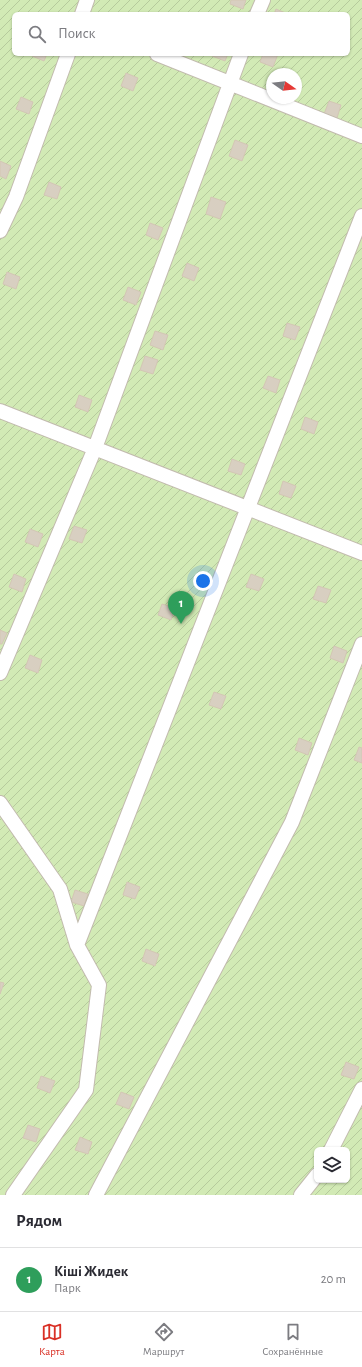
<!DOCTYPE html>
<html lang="ru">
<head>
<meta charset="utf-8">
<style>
  :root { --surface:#fff; --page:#f2f2f3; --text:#2b2b33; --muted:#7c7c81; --line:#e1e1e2; --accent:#d93025 }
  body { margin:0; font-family:"Alegreya Sans",sans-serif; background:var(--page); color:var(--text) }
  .controls { position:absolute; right:12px; bottom:12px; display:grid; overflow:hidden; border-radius:6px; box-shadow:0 1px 3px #0004 }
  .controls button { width:36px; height:36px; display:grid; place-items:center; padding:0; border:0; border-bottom:1px solid var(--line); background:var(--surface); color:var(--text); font:20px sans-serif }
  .compass { position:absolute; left:266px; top:68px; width:36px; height:36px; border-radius:50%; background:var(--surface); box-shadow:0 1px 3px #0004; rotate:104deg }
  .you { position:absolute; left:203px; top:581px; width:14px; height:14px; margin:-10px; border:3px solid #fff; border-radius:50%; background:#1a73e8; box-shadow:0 0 0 6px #1a73e833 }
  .badge { display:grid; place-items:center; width:26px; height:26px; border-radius:50%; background:var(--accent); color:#fff; font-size:13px; font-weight:700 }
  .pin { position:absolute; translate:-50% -33px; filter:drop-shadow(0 1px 2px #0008) }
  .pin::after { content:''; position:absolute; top:21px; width:14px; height:12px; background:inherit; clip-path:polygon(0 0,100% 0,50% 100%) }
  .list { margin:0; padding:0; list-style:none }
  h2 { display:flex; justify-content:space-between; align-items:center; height:52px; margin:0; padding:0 16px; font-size:17px }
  h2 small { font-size:13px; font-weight:400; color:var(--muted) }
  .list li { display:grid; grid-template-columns:26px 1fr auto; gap:12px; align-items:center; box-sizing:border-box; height:64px; padding:0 16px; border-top:1px solid var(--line) }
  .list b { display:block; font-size:15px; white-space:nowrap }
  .list p { margin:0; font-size:13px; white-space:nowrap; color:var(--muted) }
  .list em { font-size:13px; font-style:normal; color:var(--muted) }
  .icon { flex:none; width:22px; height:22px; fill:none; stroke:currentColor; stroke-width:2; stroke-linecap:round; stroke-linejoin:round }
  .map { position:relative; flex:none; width:362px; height:1195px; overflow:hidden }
  .search { position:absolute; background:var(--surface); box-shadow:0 1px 3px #0004; left:12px; right:12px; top:12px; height:44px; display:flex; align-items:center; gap:10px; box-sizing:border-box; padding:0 14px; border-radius:6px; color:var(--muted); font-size:15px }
  .sheet { height:116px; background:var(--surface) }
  nav { display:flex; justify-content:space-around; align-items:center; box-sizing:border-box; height:56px; border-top:1px solid var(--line); background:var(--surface); font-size:11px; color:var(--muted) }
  nav a { display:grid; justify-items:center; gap:2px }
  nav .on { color:var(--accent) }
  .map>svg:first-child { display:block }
  .garden { fill:url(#garden-furrows); fill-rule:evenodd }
  .building { fill:#d8cfc1; stroke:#d3c7b4 }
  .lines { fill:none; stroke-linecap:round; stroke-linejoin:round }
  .minor-casing { stroke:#c2bbae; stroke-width:16 }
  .minor { stroke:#fff; stroke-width:14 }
</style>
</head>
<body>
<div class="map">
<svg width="362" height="1195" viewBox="0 0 362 1195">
  <defs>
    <pattern id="garden-furrows" width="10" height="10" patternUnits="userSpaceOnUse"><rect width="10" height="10" fill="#d2eab5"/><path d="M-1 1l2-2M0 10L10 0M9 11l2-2" fill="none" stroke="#b6ca9c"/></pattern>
  </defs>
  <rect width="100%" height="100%" fill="#f6f3ec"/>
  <path class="garden" d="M 0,0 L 362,0 L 362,1195 L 0,1195 ZM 14,14 L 348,14 L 348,54 L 14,54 ZM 272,74 L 296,74 L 296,98 L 272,98 ZM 317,1150 L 347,1150 L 347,1180 L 317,1180 Z"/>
  <path class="building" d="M 231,0 L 246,0 L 243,9 L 230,4 Z
    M 276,9 L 288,14 L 274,14 Z
    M 32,54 L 47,54 L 44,61 L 32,56 Z
    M 213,54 L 228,54 L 225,61 L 212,56 Z
    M 263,54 L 278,54 L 273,67 L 260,62 Z
    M 126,73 L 138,78 L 133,91 L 121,86 Z
    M 21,97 L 33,102 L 29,114 L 16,109 Z
    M 329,101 L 341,105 L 337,118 L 324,114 Z
    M 235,140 L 248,145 L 242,161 L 229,156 Z
    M 0,161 L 11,166 L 6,179 L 0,176 Z
    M 49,182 L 61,187 L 57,199 L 44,195 Z
    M 211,197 L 226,202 L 220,219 L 206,214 Z
    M 150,223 L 163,228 L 158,240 L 146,235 Z
    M 187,263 L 199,268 L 194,281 L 182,276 Z
    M 7,272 L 20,277 L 16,289 L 3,284 Z
    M 128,287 L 141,292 L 136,305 L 123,300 Z
    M 287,323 L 300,327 L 295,340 L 283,336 Z
    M 155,331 L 168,335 L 163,350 L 150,345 Z
    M 145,356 L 158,360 L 153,374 L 140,370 Z
    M 268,376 L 280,380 L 276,393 L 263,388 Z
    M 79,395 L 92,400 L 88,412 L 75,407 Z
    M 305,417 L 318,422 L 314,434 L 301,429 Z
    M 232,459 L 245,464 L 241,475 L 228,471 Z
    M 283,481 L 296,486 L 291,498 L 279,494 Z
    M 74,526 L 87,530 L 82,543 L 69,539 Z
    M 30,529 L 43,534 L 38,547 L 25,542 Z
    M 14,574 L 26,579 L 22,592 L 9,587 Z
    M 251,574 L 264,579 L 259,591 L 246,587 Z
    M 318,586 L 331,590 L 326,603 L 313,599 Z
    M 162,604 L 175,608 L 171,620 L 158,615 Z
    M 0,630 L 7,633 L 2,644 L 0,644 Z
    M 334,646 L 347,651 L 343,663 L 330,658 Z
    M 30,655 L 42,660 L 38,673 L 25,668 Z
    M 214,692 L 226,696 L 221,709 L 209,705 Z
    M 299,738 L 312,743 L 308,755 L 295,750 Z
    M 359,747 L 362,748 L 362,763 L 354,760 Z
    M 127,882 L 140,887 L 135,899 L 123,895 Z
    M 75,890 L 88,894 L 84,906 L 71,902 Z
    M 146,949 L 159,954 L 155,966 L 142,961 Z
    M 0,982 L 4,983 L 0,994 Z
    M 346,1062 L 359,1067 L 354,1079 L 341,1075 Z
    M 41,1076 L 55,1081 L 50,1093 L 37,1088 Z
    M 121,1092 L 134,1097 L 129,1109 L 116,1104 Z
    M 28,1125 L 40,1129 L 36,1142 L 23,1138 Z
    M 80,1137 L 92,1142 L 88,1154 L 75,1150 Z"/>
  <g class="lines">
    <defs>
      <path id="minor" d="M 82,14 L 87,0
        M 257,14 L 263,0
        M 157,54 L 362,136
        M 0,231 L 16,197 L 68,54
        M 0,411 L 362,553
        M 0,673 L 95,448 L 241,54
        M 0,803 L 60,889 L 77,945 L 99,985 L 86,1090 L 13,1195
        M 77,945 L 362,216
        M 331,1150 L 362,1089
        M 96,1195 L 292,822 L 362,644
        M 301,1195 L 317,1175"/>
    </defs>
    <use href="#minor" class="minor-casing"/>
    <use href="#minor" class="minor"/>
  </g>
</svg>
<div class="controls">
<button><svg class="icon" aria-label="layers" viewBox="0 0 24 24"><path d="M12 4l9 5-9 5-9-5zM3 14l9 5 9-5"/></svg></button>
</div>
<svg class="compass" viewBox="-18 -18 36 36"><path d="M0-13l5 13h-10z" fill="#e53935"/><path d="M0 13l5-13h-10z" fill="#7c7c81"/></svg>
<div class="you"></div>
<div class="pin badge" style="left:181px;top:624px;background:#2e9e5b">1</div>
<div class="search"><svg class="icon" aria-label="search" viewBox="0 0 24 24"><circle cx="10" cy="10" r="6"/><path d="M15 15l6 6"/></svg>Поиск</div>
</div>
<section class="sheet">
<h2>Рядом<small></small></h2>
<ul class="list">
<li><span class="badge" style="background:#2e9e5b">1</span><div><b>Кіші Жидек</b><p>Парк</p></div><em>20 m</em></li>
</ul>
</section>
<nav>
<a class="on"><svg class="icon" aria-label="map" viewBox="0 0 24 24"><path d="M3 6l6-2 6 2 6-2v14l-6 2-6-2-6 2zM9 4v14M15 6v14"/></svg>Карта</a>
<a><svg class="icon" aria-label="directions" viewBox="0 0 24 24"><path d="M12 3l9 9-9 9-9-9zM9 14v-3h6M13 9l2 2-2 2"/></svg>Маршрут</a>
<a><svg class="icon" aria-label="saved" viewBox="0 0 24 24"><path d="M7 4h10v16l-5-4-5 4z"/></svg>Сохранённые</a>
</nav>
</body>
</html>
